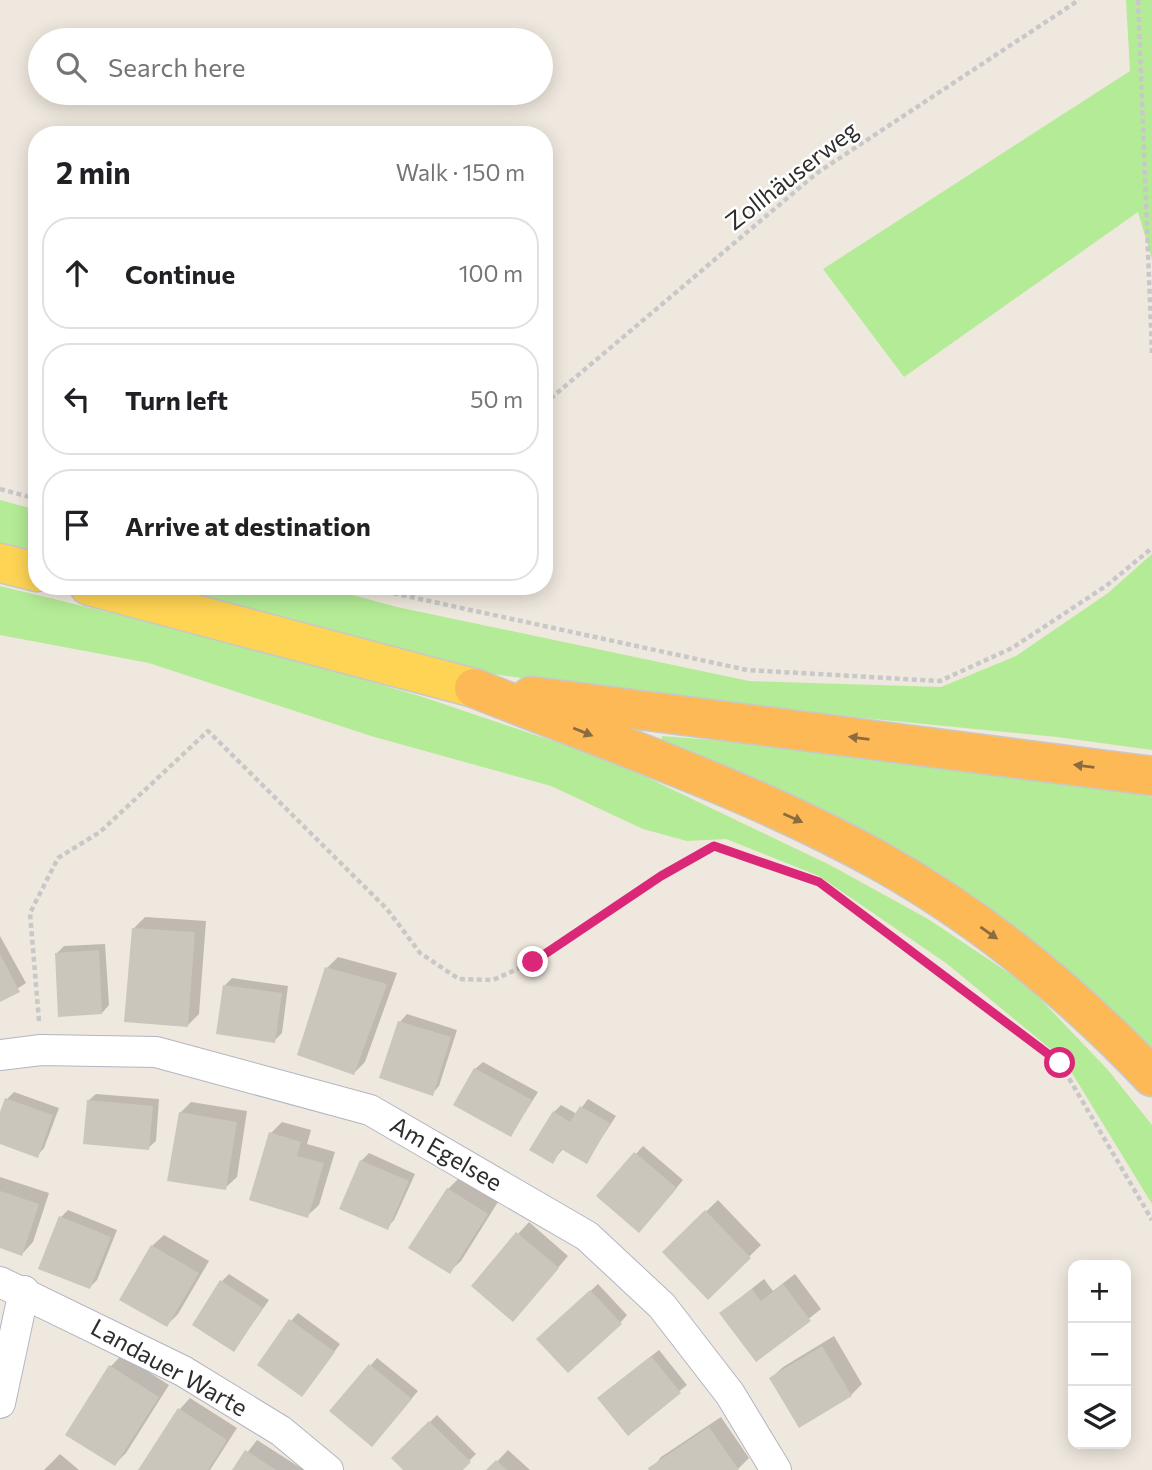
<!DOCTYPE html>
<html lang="en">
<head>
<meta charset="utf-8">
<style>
  :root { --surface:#fff; --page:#f2f2f2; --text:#202124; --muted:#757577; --line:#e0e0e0 }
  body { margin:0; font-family:Commissioner,sans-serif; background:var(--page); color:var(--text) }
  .controls { position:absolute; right:21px; bottom:21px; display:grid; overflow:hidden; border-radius:14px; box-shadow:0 4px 18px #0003 }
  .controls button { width:63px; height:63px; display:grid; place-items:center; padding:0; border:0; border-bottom:2px solid var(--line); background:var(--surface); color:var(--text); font:35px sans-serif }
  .stop { position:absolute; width:21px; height:21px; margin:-16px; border:5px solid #db2777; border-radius:50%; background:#fff }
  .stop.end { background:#db2777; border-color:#fff; box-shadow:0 2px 7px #0008 }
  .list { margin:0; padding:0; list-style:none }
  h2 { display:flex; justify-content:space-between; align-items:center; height:91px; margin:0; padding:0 28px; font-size:30px }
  h2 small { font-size:23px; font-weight:400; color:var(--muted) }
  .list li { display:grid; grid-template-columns:46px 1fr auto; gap:21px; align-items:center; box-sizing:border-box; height:112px; margin:0 14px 14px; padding:0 14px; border:2px solid var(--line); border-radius:28px }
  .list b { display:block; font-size:26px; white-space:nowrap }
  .list em { font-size:23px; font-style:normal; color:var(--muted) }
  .icon { flex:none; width:38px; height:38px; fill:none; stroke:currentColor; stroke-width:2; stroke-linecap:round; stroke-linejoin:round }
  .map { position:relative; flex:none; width:1152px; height:1470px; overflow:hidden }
  .search { position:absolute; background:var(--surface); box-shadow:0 4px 18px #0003; left:28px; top:28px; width:525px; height:77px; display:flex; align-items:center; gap:18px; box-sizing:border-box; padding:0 24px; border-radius:38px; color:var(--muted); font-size:26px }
  .panel { position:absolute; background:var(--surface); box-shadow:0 4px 18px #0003; left:28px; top:126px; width:525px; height:469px; border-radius:28px }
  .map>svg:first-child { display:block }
  .green { fill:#b4eb96 }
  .shadow { fill:#0003 }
  .building { fill:#cbc6bc }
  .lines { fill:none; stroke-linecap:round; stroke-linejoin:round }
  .minor-casing { stroke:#b2b5c2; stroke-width:32 }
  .primary-casing { stroke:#c8c8c8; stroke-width:41 }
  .trunk-casing { stroke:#c8c8c8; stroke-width:41 }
  .path { stroke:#c8c8c8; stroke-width:4.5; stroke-dasharray:5 3.5; stroke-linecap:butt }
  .minor { stroke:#fff; stroke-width:30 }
  .primary { stroke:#fed454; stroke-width:38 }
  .trunk { stroke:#feb957; stroke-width:38 }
  .oneway { fill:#8b6c40 }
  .route { stroke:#db2777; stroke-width:9 }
  .labels { text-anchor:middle; stroke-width:5; stroke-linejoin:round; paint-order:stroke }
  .street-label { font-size:24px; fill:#2d2d2d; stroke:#fff }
</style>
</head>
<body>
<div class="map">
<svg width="1152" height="1470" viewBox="0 0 1152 1470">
  <rect width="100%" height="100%" fill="#efe8de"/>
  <path class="green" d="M 1126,0 L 1152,0 L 1152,259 L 1138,212 L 904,377 L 823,269 L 1130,71 Z
    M 0,500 L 37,510 L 37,555 L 0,545 Z
    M 1152,554 L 1152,750 L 1057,737 L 649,697 L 467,670 L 152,586 L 319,586 L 397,607 L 749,681 L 941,687 L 1016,656 L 1108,593 Z
    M 0,586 L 260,649 L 423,697 L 615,762 L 830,865 L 928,919 L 1027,985 L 1108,1070 L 1152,1125 L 1152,1204 L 1064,1060 L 946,963 L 819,876 L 726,839 L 687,841 L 643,829 L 551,786 L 371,736 L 149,663 L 0,635 Z
    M 662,736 C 824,749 993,762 1152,797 L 1152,1058 L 1093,998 L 661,747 Z"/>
  <path class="shadow" d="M 145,917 L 206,921 L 199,1014 L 188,1025 L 133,929 Z
    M 0,936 L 26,983 L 0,1000 Z
    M 105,944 L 109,1005 L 102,1013 L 56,954 L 64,946 Z
    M 338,957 L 397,973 L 365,1062 L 354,1073 L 327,968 Z
    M 232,978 L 288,986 L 282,1033 L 274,1041 L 225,985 Z
    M 407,1014 L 457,1030 L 439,1086 L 432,1094 L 400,1022 Z
    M 483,1062 L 538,1092 L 511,1135 L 475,1069 Z
    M 14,1092 L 59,1108 L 44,1148 L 37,1156 L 0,1142 L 0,1117 L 7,1099 Z
    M 96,1094 L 159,1099 L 156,1141 L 148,1148 L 88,1101 Z
    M 588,1099 L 616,1116 L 586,1162 L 563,1149 L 552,1162 L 554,1112 L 561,1105 L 577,1114 Z
    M 191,1102 L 247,1111 L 237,1177 L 225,1188 L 180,1113 Z
    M 282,1122 L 311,1130 L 307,1144 L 335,1152 L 319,1205 L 307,1216 L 271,1133 Z
    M 643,1146 L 683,1180 L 646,1224 L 598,1196 Z
    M 369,1153 L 415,1174 L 394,1220 L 387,1228 L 361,1161 Z
    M 0,1177 L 49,1193 L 33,1242 L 22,1254 L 0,1247 Z
    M 459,1178 L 498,1202 L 461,1261 L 449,1272 L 448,1189 Z
    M 718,1200 L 761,1245 L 708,1297 L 664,1252 Z
    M 68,1210 L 117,1230 L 97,1280 L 90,1287 L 61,1217 Z
    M 529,1222 L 568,1256 L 524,1308 L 518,1234 Z
    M 164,1235 L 209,1261 L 178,1314 L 167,1325 L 152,1246 Z
    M 229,1274 L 269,1300 L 234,1350 L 222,1281 Z
    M 795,1274 L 821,1309 L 757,1360 L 721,1313 L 764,1279 L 773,1291 Z
    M 598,1284 L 627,1315 L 620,1323 L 546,1332 Z
    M 298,1313 L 340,1344 L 302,1395 L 291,1321 Z
    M 834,1336 L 862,1384 L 851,1395 L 771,1378 L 783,1367 Z
    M 659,1350 L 687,1385 L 628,1433 L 607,1391 Z
    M 122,1355 L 169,1385 L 126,1453 L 115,1464 L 111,1366 Z
    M 377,1358 L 418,1391 L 379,1437 L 332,1411 Z
    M 190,1398 L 237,1428 L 210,1470 L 140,1470 L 179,1410 Z
    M 437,1415 L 476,1454 L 460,1470 L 406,1470 L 394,1458 Z
    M 721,1417 L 749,1458 L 738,1469 L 651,1470 L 661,1457 Z
    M 257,1440 L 304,1470 L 234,1470 Z
    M 508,1450 L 530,1470 L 489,1470 Z
    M 60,1454 L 79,1470 L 44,1470 Z"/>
  <path class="building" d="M 132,928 L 195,932 L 188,1027 L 124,1022 Z
    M 99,950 L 102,1014 L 58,1017 L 55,953 Z
    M 0,954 L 20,992 L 0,1002 Z
    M 325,967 L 387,984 L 354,1075 L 297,1055 Z
    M 223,985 L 282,993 L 275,1043 L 216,1034 Z
    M 398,1021 L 451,1037 L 433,1096 L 379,1078 Z
    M 474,1068 L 532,1100 L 511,1137 L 453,1105 Z
    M 5,1098 L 53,1115 L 38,1158 L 0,1144 L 0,1112 Z
    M 87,1100 L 153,1106 L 149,1150 L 83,1144 Z
    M 580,1106 L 610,1123 L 587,1164 L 561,1149 L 553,1164 L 529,1150 L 553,1111 L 570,1122 Z
    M 179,1112 L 237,1122 L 226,1190 L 167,1181 Z
    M 269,1132 L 301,1142 L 297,1156 L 324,1163 L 308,1218 L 249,1200 Z
    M 634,1152 L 677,1188 L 639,1233 L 596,1196 Z
    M 360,1160 L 409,1181 L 388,1230 L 339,1209 Z
    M 447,1188 L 488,1214 L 450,1274 L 408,1248 Z
    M 0,1191 L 39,1204 L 22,1256 L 0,1248 Z
    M 705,1210 L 751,1258 L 708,1300 L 662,1252 Z
    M 59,1216 L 111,1237 L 90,1289 L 38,1269 Z
    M 516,1232 L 559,1268 L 513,1322 L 471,1286 Z
    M 151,1245 L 199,1273 L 167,1327 L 119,1300 Z
    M 220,1280 L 263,1308 L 234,1352 L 192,1325 Z
    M 783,1284 L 811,1321 L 756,1362 L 719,1313 L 752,1289 L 761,1301 Z
    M 590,1290 L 622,1324 L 568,1373 L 536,1339 Z
    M 289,1319 L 335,1352 L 302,1397 L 257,1365 Z
    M 822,1346 L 852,1396 L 799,1428 L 769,1378 Z
    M 651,1356 L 681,1393 L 628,1436 L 597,1398 Z
    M 369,1364 L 412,1399 L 372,1447 L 329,1411 Z
    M 109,1365 L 159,1397 L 115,1466 L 65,1435 Z
    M 178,1408 L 227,1440 L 208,1470 L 138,1470 Z
    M 429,1421 L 471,1462 L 463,1470 L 403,1470 L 391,1458 Z
    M 709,1427 L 739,1470 L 649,1470 L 648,1468 Z
    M 245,1450 L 276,1470 L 232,1470 Z
    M 496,1460 L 507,1470 L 486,1470 Z"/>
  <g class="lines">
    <defs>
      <path id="minor" d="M 0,1055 L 41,1050 L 156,1052 L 370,1110 L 587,1236 L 662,1306 L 730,1394 L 776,1470
        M 0,1282 L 183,1371 L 281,1431 L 328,1470
        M 0,1403 L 24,1291"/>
      <path id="primary" d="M 0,563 L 37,572
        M 89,586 L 474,688"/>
      <path id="trunk" d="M 474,688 C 611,743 755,791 883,863 C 984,920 1073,994 1152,1077
        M 531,696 L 1152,776"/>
    </defs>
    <use href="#minor" class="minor-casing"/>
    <use href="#primary" class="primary-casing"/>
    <use href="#trunk" class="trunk-casing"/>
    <path class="path" d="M 1138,0 L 1152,353
      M 544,404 L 817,173 L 1079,0
      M 0,489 L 37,499
      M 360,586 L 747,670 L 940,681 L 1012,648 L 1106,586 L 1152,548
      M 39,1021 L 30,913 L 58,858 L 100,832 L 208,731 L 387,909 L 420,953 L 459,979 L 493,980 L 533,962 L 661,876 L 714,846 L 819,882 L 1060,1063 L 1152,1220"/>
    <use href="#minor" class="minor"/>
    <use href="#primary" class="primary"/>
    <use href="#trunk" class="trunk"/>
  </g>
  <defs><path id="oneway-solid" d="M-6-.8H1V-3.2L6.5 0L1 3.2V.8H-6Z" transform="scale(1.75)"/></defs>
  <g class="oneway">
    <use href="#oneway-solid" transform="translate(583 732) rotate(22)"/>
    <use href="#oneway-solid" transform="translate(859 738) rotate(-173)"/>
    <use href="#oneway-solid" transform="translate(1084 766) rotate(-173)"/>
    <use href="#oneway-solid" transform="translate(793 818) rotate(24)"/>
    <use href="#oneway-solid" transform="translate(989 933) rotate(35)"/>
  </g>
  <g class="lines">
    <path class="route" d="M 533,962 L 661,876 L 714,846 L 819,882 L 1060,1063"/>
  </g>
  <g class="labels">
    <g class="street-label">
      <text transform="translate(792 176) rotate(-38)" y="8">Zollhäuserweg</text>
      <text transform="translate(446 1154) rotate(30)" y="8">Am Egelsee</text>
      <text transform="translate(169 1368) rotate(29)" y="8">Landauer Warte</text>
    </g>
  </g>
</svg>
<div class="controls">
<button>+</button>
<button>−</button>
<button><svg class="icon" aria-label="layers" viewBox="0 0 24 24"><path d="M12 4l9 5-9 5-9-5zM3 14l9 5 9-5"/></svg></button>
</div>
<div class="stop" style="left:1060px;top:1063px"></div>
<div class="stop end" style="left:533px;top:962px"></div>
<div class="search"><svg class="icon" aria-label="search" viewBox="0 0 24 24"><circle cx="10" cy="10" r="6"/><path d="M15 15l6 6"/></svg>Search here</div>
<section class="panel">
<h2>2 min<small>Walk · 150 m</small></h2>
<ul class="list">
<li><svg class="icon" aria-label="ahead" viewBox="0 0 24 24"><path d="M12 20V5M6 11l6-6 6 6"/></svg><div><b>Continue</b></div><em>100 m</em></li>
<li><svg class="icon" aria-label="left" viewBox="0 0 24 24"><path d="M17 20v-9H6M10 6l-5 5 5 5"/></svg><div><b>Turn left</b></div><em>50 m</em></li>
<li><svg class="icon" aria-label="arrive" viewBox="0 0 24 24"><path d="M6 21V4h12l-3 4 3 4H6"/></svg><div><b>Arrive at destination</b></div></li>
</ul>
</section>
</div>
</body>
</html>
